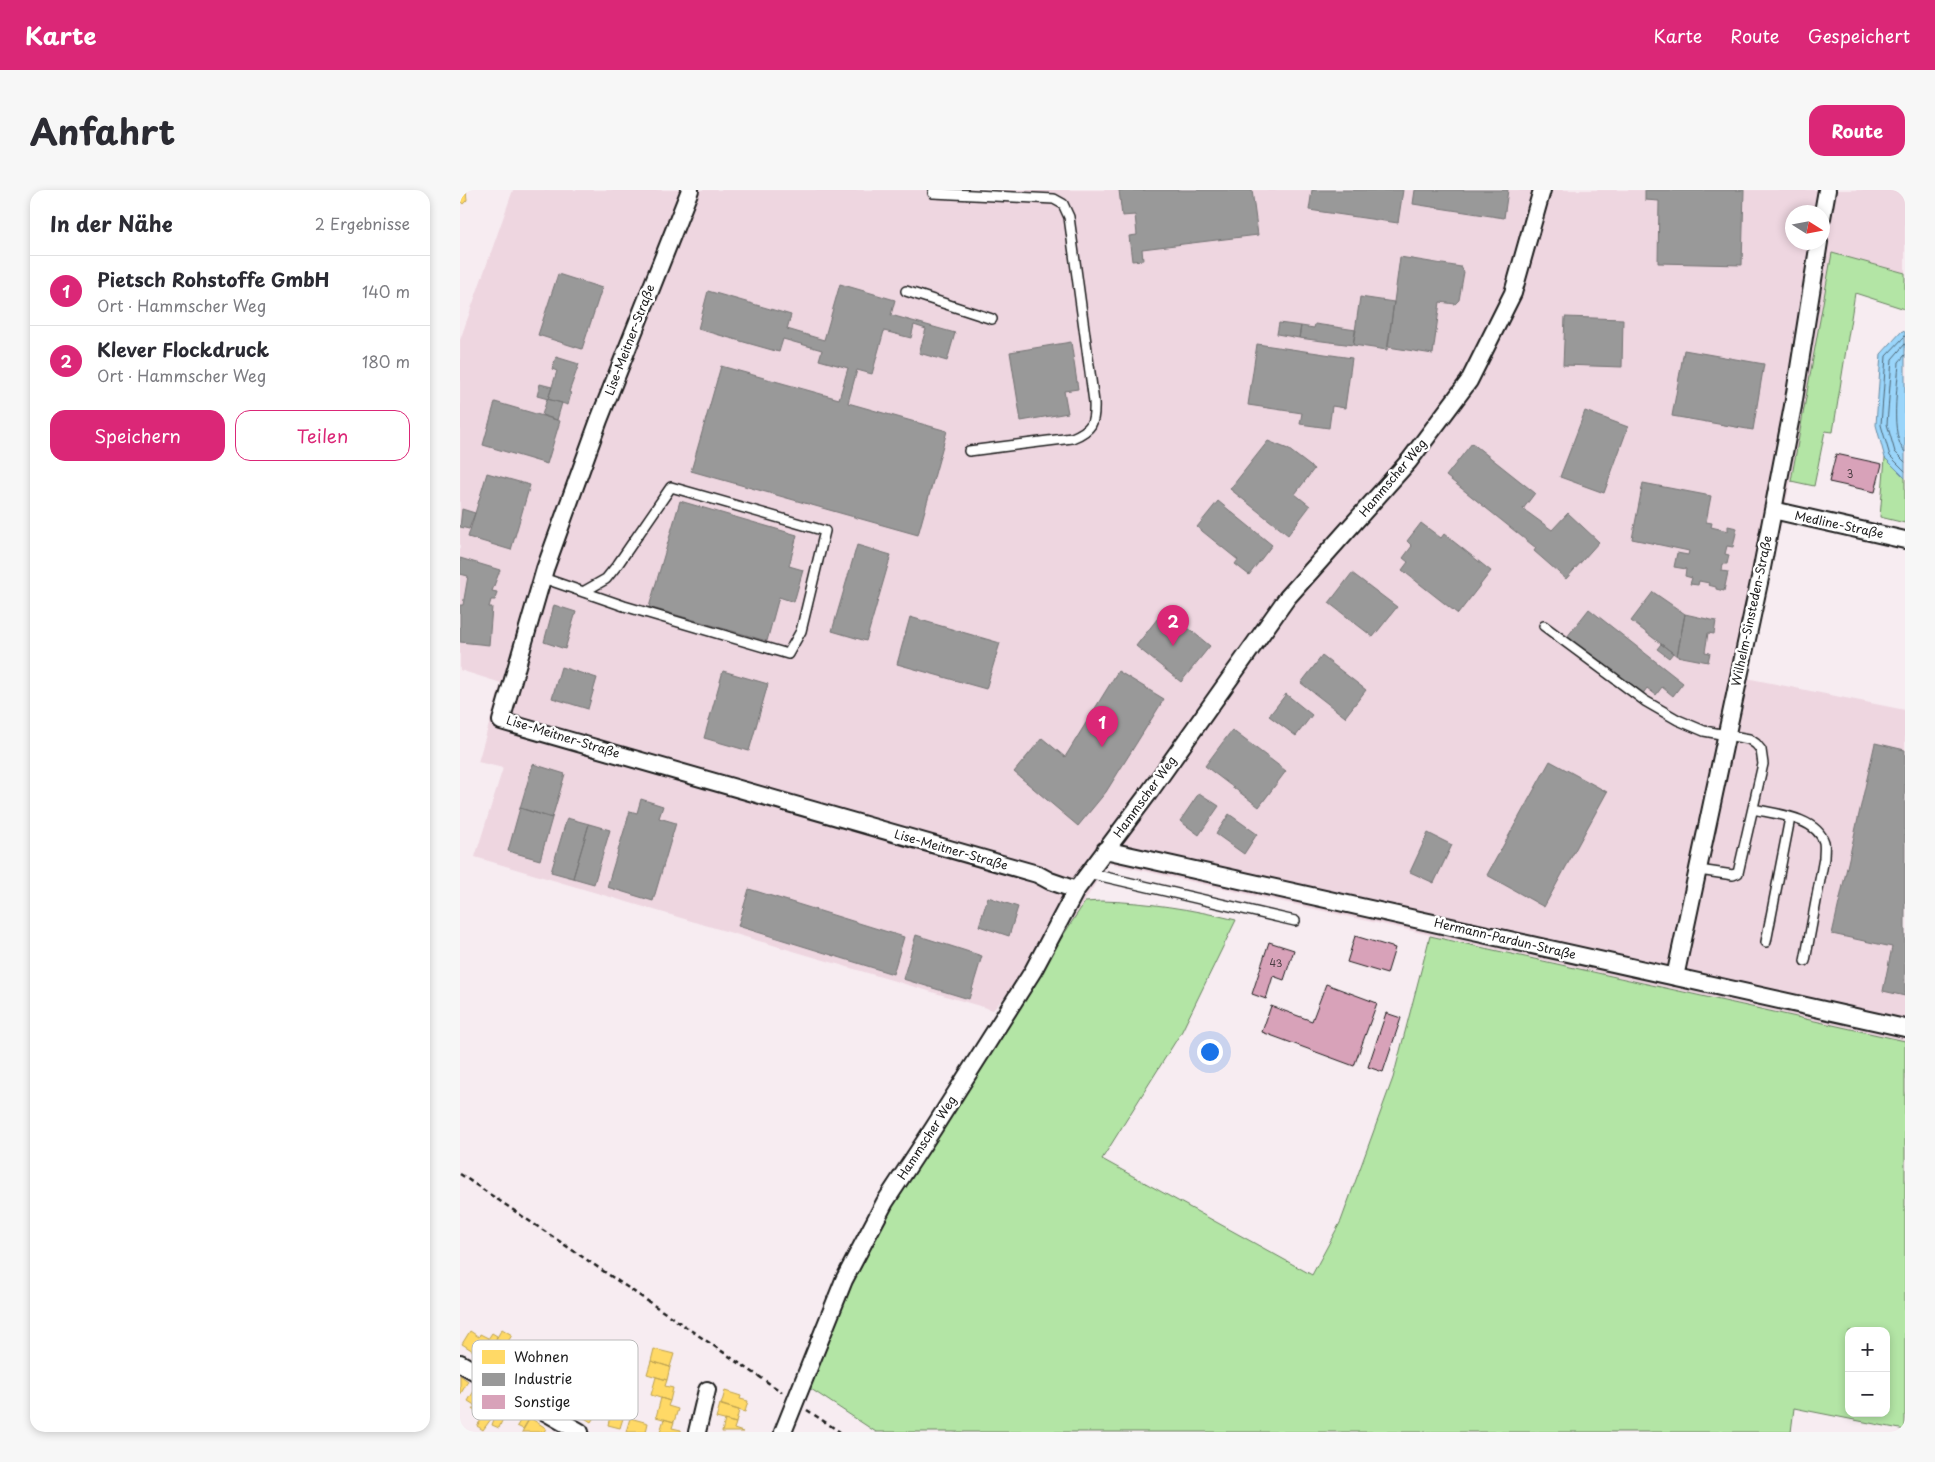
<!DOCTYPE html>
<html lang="de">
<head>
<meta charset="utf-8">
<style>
  :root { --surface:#fff; --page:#f7f7f7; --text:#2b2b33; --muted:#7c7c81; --line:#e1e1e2; --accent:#db2777 }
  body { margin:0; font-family:"Playpen Sans",sans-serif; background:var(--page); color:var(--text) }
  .controls { position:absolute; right:15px; bottom:15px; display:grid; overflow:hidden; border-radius:10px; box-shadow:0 2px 8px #0003 }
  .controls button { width:45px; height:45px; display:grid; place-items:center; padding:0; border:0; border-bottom:1px solid var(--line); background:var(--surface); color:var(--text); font:25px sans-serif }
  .compass { position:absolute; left:1325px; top:15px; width:45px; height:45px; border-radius:50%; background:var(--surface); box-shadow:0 2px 8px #0003; rotate:101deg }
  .you { position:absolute; left:749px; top:861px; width:18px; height:18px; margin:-12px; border:4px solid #fff; border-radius:50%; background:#1a73e8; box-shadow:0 0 0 8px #1a73e833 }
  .badge { display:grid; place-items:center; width:32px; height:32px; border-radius:50%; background:var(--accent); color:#fff; font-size:16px; font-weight:700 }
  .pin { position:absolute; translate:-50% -41px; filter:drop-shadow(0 1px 2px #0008) }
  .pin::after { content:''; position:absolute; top:26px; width:18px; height:15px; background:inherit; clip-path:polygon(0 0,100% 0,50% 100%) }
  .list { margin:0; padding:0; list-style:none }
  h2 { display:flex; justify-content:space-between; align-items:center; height:65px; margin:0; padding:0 20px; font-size:21px }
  h2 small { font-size:16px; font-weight:400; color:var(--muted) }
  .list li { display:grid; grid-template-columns:32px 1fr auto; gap:15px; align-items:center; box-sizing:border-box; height:70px; padding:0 20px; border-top:1px solid var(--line) }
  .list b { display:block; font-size:19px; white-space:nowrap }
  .list p { margin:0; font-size:16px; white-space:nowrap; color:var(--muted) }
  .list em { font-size:16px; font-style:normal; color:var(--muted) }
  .actions { display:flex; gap:10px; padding:15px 20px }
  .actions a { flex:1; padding:11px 0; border:1px solid var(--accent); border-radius:15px; text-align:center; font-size:18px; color:var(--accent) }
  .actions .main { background:var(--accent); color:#fff }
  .map { position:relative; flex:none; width:1445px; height:1242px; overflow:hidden; border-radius:15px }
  header { display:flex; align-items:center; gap:30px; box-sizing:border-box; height:70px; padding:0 25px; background:var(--accent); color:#fff }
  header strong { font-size:24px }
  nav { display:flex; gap:28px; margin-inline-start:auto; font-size:18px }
  .intro { display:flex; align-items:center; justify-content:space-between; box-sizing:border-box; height:120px; padding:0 30px }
  h1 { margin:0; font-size:35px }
  .button { padding:12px 22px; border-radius:15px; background:var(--accent); color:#fff; font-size:18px; font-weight:700 }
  main { display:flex; gap:30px; padding:0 30px }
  aside { flex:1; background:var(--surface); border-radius:15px; box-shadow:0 2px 8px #0003 }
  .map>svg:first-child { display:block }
  .built { fill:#eed6e0; fill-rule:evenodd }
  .green { fill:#b3e5a5; stroke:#688060; fill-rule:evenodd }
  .water { fill:#9ad5fa; stroke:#688ba1 }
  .homes { fill:#ffd966; stroke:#bba050 }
  .industry { fill:#999; stroke:#747474 }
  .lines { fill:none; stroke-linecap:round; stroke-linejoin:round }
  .shore { stroke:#4e6675; stroke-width:1 }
  .building { fill:#d8a2b9; stroke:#1c1c1c }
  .lane-casing { stroke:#1c1c1c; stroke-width:12 }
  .street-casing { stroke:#1c1c1c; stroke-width:20 }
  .path { stroke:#1c1c1c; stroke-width:2.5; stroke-dasharray:5 4; stroke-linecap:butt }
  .lane { stroke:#fff; stroke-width:9 }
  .street { stroke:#fff; stroke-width:16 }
  .labels { text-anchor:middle; stroke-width:5; stroke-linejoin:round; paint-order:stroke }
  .number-label { font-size:10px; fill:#4b3e43 }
  .street-label { font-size:12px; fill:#1c1c1c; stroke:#fff }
  .key { fill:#fff; stroke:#bbb; stroke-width:1 }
  .key-label { font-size:14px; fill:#1c1c1c }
</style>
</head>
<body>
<header>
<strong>Karte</strong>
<nav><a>Karte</a><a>Route</a><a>Gespeichert</a></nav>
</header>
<div class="intro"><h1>Anfahrt</h1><a class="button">Route</a></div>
<main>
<aside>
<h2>In der Nähe<small>2 Ergebnisse</small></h2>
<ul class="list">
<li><span class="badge">1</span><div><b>Pietsch Rohstoffe GmbH</b><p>Ort · Hammscher Weg</p></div><em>140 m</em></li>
<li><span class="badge">2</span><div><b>Klever Flockdruck</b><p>Ort · Hammscher Weg</p></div><em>180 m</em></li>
</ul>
<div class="actions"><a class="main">Speichern</a><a>Teilen</a></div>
</aside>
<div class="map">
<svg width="1445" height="1242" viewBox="0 0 1445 1242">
  <rect width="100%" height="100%" fill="#f7ecf1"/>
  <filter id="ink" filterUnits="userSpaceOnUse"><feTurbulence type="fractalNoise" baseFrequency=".02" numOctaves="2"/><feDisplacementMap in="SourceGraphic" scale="10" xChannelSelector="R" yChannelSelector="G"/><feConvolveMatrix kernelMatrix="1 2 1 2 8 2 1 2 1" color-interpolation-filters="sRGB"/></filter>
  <g filter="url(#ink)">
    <path class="built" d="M 53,0 L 1445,0 L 1445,83 L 1372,63 L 1334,277 L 1286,488 L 1445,520 L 1445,851 L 648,673 L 615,727 L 533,820 L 15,667 L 43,578 L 18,572 L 41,493 L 0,480 L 0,150 ZM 1332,22 L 1362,22 L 1362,52 L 1332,52 Z"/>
    <path class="green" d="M 1372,63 L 1445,83 L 1445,119 L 1395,103 L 1373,242 L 1365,241 L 1354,296 L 1331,291 Z
      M 1425,268 L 1445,288 L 1445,333 L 1420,327 Z
      M 641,711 C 686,712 731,719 776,730 L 722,841 L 642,969 L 852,1085 L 881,1031 L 933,888 L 970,746 L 1445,851 L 1445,1240 L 1334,1218 L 1331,1242 L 416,1242 L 348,1197 L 383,1104 L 441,997 L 615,727 L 625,712 ZM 1389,1141 L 1426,1141 L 1426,1223 L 1389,1223 Z"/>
    <path class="water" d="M 1442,141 L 1445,142 L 1445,288 L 1425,268 L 1416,235 L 1421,164 Z"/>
    <path class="homes" d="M 0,0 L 6,0 L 7,10 L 3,14 L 0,11 Z
      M 42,1139 L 52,1145 L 46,1155 L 36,1149 Z
      M 10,1141 L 19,1147 L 20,1144 L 28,1148 L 18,1164 L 2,1154 Z
      M 32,1143 L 37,1146 L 36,1149 L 46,1155 L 35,1174 L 18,1164 Z
      M 194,1159 L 214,1164 L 210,1177 L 191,1171 Z
      M 191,1171 L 210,1177 L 207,1190 L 187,1184 Z
      M 0,1185 L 8,1191 L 0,1205 Z
      M 196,1187 L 207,1190 L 205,1196 L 213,1198 L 210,1211 L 191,1205 Z
      M 17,1196 L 33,1206 L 21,1225 L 13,1220 L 16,1216 L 8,1211 Z
      M 110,1197 L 133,1210 L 131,1213 L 139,1217 L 143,1210 L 152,1215 L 144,1229 L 136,1224 L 131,1232 L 101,1213 Z
      M 265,1201 L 281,1206 L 280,1209 L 288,1211 L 285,1222 L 261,1215 Z
      M 201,1208 L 210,1211 L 208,1216 L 218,1219 L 214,1232 L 196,1227 Z
      M 260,1214 L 279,1220 L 276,1233 L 256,1228 Z
      M 38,1218 L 46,1221 L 39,1238 L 32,1235 Z
      M 151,1222 L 164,1225 L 160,1238 L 148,1235 Z
      M 24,1225 L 31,1229 L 23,1240 L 17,1236 Z
      M 63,1226 L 69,1229 L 63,1239 L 57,1236 Z
      M 70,1228 L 86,1238 L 84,1242 L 62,1242 Z
      M 170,1228 L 188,1233 L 186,1242 L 166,1242 Z
      M 204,1229 L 214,1232 L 212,1238 L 221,1240 L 221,1242 L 200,1242 Z
      M 265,1230 L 276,1233 L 274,1239 L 283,1242 L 262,1242 Z"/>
    <path class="industry" d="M 659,0 L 792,0 L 798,45 L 682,59 L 683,70 L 672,71 L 669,46 L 677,45 L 675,25 L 662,26 Z
      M 852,0 L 943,0 L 938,33 L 849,20 Z
      M 955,0 L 1048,0 L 1044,28 L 953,14 Z
      M 1185,0 L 1284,0 L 1282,75 L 1198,73 L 1199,11 L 1185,10 Z
      M 940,67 L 1001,77 L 1004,82 L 999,110 L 995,114 L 980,112 L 973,164 L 928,157 Z
      M 98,84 L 142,98 L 122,159 L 78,145 Z
      M 380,94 L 435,110 L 431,125 L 495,143 L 487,171 L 459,163 L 466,139 L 454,135 L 451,148 L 424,141 L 412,184 L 397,180 L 388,213 L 487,241 L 458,345 L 231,281 L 261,176 L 379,209 L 388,178 L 359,170 L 362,160 L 323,149 L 319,162 L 238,139 L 248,101 L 331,125 L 327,139 L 364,150 Z
      M 900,107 L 934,112 L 927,160 L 893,155 Z
      M 1105,127 L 1163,129 L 1162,177 L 1103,175 Z
      M 819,133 L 841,136 L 839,148 L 817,144 Z
      M 855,134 L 896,140 L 893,155 L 839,148 L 841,136 L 854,138 Z
      M 611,152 L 618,199 L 604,201 L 608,223 L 561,231 L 550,162 Z
      M 797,154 L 892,168 L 885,218 L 872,216 L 869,238 L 840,234 L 842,223 L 788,215 Z
      M 1224,160 L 1304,174 L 1293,240 L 1212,226 Z
      M 96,167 L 119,174 L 109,202 L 111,203 L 108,215 L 88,209 L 97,181 L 92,179 Z
      M 80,194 L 92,197 L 88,209 L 77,206 Z
      M 87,209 L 102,213 L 97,230 L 82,225 Z
      M 35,212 L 100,231 L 87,274 L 23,255 Z
      M 1125,221 L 1168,237 L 1144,303 L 1100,287 Z
      M 808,251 L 828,259 L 854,279 L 835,304 L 850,316 L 828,345 L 770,299 Z
      M 1012,253 L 1075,303 L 1063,319 L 1092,340 L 1108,323 L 1139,352 L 1106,389 L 1074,361 L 1076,358 L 986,286 Z
      M 27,283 L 70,295 L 51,360 L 8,347 Z
      M 1183,293 L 1251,306 L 1246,332 L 1252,333 L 1251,337 L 1268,341 L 1268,336 L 1277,338 L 1273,357 L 1267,356 L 1265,364 L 1269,365 L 1267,374 L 1263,374 L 1262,381 L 1268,382 L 1264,401 L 1256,399 L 1256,397 L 1248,395 L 1249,393 L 1239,391 L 1238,395 L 1230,394 L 1232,388 L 1225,386 L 1226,379 L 1214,377 L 1217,363 L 1228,365 L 1229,361 L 1172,349 Z
      M 220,311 L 337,345 L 329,376 L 343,380 L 334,412 L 319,407 L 307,451 L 189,417 Z
      M 758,311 L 812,355 L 789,385 L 775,374 L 778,370 L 737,337 Z
      M 2,319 L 15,323 L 9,339 L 0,337 Z
      M 961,333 L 981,348 L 984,344 L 1031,381 L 998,424 L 942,380 L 948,372 L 943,368 L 952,356 L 947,351 Z
      M 397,355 L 431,365 L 406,451 L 372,441 Z
      M 0,368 L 40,380 L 32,401 L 37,402 L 35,410 L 31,410 L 29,417 L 32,417 L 29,455 L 0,452 L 0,415 L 3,415 L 8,386 L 0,384 Z
      M 892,383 L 937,417 L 913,447 L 869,413 Z
      M 1193,402 L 1225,424 L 1217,466 L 1171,431 Z
      M 94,415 L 116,422 L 105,459 L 84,452 Z
      M 705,419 L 750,456 L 721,492 L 676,456 Z
      M 1129,419 L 1223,493 L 1213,506 L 1202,497 L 1196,505 L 1187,498 L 1182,505 L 1107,447 Z
      M 1225,424 L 1256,431 L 1254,444 L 1248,443 L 1245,462 L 1250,463 L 1248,472 L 1217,466 Z
      M 450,427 L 540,453 L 526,499 L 437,474 Z
      M 1201,454 L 1213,463 L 1209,468 L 1197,459 Z
      M 862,466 L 906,500 L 885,527 L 841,493 Z
      M 101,477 L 137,488 L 128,519 L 92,508 Z
      M 263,481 L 308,494 L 289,561 L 244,548 Z
      M 658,481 L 704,509 L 646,602 L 618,636 L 554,582 L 582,548 L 605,567 Z
      M 826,504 L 852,525 L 836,546 L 809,526 Z
      M 772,540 L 826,581 L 799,617 L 745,576 Z
      M 1415,553 L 1445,560 L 1445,806 L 1423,801 L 1432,757 L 1372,744 Z
      M 1090,571 L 1147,602 L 1084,717 L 1027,685 Z
      M 73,574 L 105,584 L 92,628 L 60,618 Z
      M 739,603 L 759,616 L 739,645 L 720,631 Z
      M 181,609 L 203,616 L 199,628 L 216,633 L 193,711 L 147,697 L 170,621 L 177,623 Z
      M 60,618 L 92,628 L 80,670 L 48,661 Z
      M 769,624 L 797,644 L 784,664 L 756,644 Z
      M 107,628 L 129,634 L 113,688 L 91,682 Z
      M 129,634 L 150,640 L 134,694 L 113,688 Z
      M 968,643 L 992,655 L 974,693 L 950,682 Z
      M 289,699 L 444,747 L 433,784 L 278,736 Z
      M 528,707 L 558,717 L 549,746 L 519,736 Z
      M 456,745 L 522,766 L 509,809 L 443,789 Z"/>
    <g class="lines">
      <path class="shore" d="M 1445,146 L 1426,166 L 1421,235 L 1430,266 L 1445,281
        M 1445,154 L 1432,169 L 1427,234 L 1435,262 L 1445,272
        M 1445,165 L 1439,172 C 1438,194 1429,246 1445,262"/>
    </g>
    <path class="building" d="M 1376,264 L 1422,274 L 1415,302 L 1369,292 Z
      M 895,746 L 935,758 L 927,784 L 887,772 Z
      M 809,752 L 834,760 L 824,790 L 813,786 L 806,809 L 792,804 Z
      M 866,794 L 917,813 L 894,876 L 802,842 L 811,816 L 852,831 Z
      M 926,823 L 941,828 L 923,882 L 908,877 Z"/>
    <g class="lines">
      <defs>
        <path id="lane" d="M 474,0 L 473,3 L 594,9 L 603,14 L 609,27 L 634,212 C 635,233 632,240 612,248 L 509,261
          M 446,101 L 532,129
          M 83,388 L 164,416 L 328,464 L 341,441 L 365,341 L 211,297 L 158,374 L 146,389 L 123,402
          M 1084,436 L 1185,511 L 1218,530 L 1244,541 L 1289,549 L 1296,554 L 1301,560 L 1303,574 L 1278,683 L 1273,685 L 1239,680
          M 1293,619 C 1315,624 1356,627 1364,652 C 1365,657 1364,663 1364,668 L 1345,771
          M 628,683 L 835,731
          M 1306,752 L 1330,628"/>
        <path id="street" d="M 230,0 L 139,230 L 85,379 L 41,531 L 577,684 L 590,691 L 616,700
          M 1362,28 L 1367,0
          M 1313,320 L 1445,350
          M 645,660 L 1445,838
          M 1215,787 L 1300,388 L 1333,216 L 1359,52
          M 0,1173 L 120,1242
          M 237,1242 L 247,1200
          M 323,1242 L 384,1090 L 425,1012 L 473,939 L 573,781 L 616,700 L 688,604 L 827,408 L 949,271 L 1009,191 L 1053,103 L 1082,0"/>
      </defs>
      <use href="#lane" class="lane-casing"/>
      <use href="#street" class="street-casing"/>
      <path class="path" d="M 0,984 L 322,1202
        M 347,1220 L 380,1242"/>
      <use href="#lane" class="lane"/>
      <use href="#street" class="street"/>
    </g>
  </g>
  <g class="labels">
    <g class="number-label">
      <text x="1390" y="288">3</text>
      <text x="816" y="777">43</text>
    </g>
    <g class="street-label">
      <text transform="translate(170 150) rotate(-69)" y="4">Lise-Meitner-Straße</text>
      <text transform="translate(933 288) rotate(-50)" y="4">Hammscher Weg</text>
      <text transform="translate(1379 335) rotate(12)" y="4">Medline-Straße</text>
      <text transform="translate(1292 421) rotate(-78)" y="4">Wilhelm-Sinsteden-Straße</text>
      <text transform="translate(103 547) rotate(17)" y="4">Lise-Meitner-Straße</text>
      <text transform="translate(685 607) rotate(-54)" y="4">Hammscher Weg</text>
      <text transform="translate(491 660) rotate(16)" y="4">Lise-Meitner-Straße</text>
      <text transform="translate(1045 749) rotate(13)" y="4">Hermann-Pardun-Straße</text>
      <text transform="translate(467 948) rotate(-57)" y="4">Hammscher Weg</text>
    </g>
  </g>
  <rect x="12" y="1150" width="166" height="80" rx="8" class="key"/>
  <rect x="22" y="1160" width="23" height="14" fill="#ffd966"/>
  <rect x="22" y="1183" width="23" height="13" fill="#999"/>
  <rect x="22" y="1205" width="23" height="14" fill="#d8a2b9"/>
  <g class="key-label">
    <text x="54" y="1172">Wohnen</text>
    <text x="54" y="1194">Industrie</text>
    <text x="54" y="1217">Sonstige</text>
  </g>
</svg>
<div class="controls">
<button>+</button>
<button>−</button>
</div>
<svg class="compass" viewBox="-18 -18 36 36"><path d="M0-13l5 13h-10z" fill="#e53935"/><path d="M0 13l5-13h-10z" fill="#7c7c81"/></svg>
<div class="you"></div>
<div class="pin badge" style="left:642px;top:557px">1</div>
<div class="pin badge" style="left:713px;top:456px">2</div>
</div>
</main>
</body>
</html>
